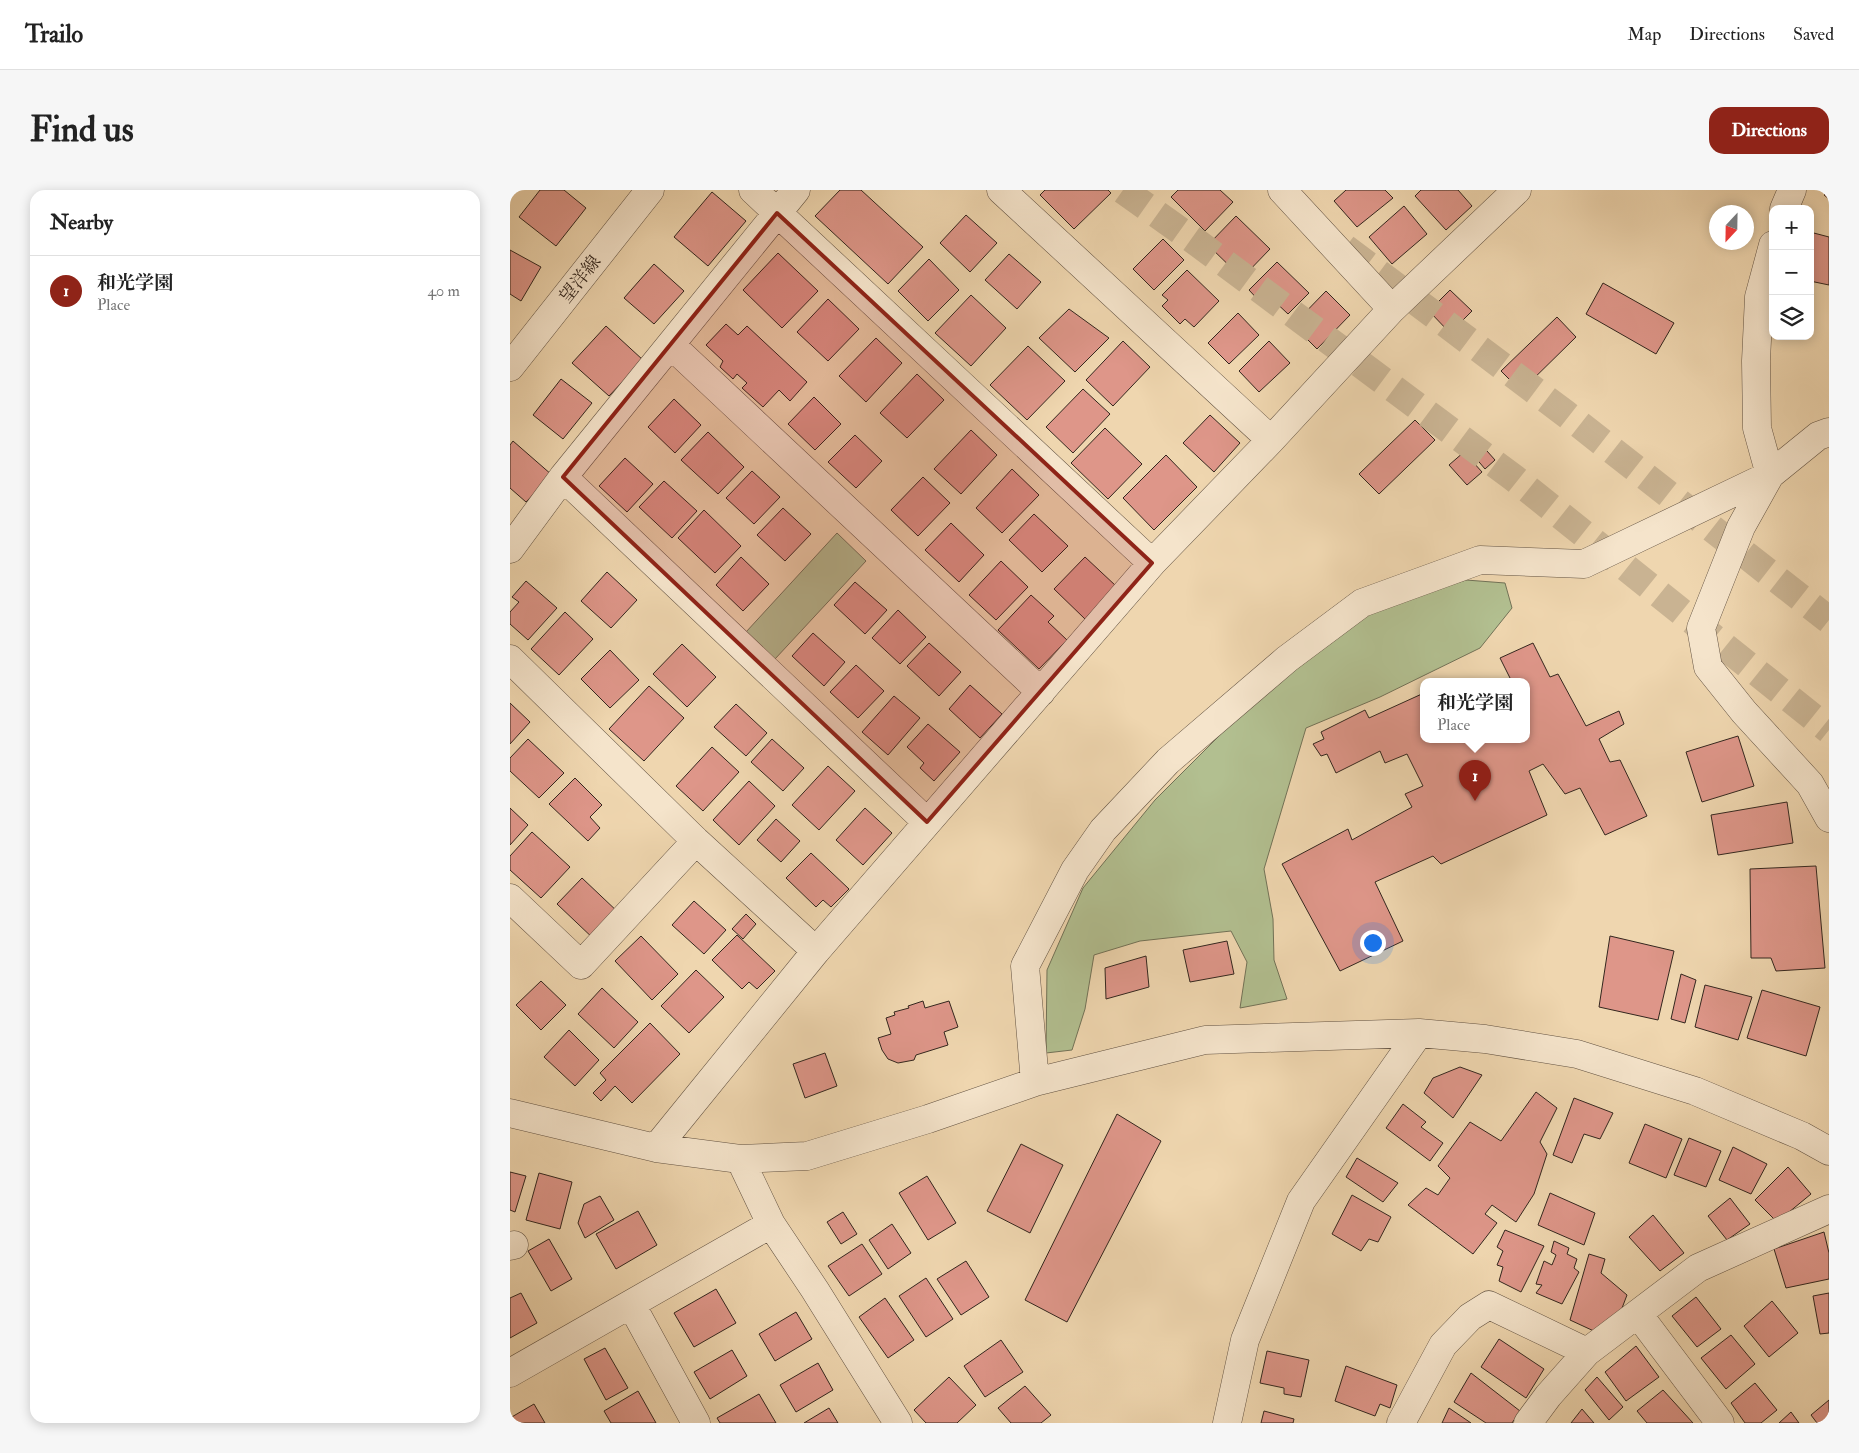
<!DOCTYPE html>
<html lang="en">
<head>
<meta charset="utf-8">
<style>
  :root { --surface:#fff; --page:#f6f6f6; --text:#222; --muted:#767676; --line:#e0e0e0; --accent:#8f2418 }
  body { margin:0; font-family:"IM FELL Double Pica","Noto Serif JP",serif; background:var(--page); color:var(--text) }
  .controls { position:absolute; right:15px; top:15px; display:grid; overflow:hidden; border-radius:10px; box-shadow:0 2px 12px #0003 }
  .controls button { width:45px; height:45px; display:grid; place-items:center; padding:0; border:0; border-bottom:1px solid var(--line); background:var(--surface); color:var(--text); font:25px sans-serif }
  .compass { position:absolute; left:1199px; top:15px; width:45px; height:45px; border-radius:50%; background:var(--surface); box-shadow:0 2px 12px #0003; rotate:202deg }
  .you { position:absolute; left:862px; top:752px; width:18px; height:18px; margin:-12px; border:4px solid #fff; border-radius:50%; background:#1a73e8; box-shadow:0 0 0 8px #1a73e833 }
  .badge { display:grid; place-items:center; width:32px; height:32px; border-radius:50%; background:var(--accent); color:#fff; font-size:16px; font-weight:700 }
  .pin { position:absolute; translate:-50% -41px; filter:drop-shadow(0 1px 2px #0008) }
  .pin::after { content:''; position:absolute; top:26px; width:18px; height:15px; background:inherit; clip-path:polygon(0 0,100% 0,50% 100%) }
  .popup { position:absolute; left:910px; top:488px; width:110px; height:65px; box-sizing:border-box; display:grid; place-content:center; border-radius:10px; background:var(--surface); filter:drop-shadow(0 1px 4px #0005); font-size:16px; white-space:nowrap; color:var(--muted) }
  .popup b { font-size:19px; color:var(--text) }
  .popup::after { content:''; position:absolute; left:50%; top:100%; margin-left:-10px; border:10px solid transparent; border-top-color:var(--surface) }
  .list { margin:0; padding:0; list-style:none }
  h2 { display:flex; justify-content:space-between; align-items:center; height:65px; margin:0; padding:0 20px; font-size:21px }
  h2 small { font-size:16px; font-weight:400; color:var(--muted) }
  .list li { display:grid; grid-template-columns:32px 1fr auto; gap:15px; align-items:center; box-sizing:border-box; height:70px; padding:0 20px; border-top:1px solid var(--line) }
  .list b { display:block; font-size:19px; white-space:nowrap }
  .list p { margin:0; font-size:16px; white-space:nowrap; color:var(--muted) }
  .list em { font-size:16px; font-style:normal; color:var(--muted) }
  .icon { flex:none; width:28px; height:28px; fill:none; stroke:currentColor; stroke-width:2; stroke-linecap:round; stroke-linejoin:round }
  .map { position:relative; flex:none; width:1319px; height:1233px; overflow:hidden; border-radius:15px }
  header { display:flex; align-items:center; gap:30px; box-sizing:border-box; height:70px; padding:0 25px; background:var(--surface); border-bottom:1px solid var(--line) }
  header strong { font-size:24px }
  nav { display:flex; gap:28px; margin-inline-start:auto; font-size:18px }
  .intro { display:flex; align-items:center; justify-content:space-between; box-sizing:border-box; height:120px; padding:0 30px }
  h1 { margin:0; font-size:35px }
  .button { padding:12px 22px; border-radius:15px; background:var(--accent); color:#fff; font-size:18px; font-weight:700 }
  main { display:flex; gap:30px; padding:0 30px }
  aside { flex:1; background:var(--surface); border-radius:15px; box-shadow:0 2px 12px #0003 }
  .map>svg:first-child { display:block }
  .green { fill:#b2bf90; stroke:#727257 }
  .building { fill:#de9689; stroke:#33261e }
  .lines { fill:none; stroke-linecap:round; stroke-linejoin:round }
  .highway-tunnel { stroke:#c9b392; stroke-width:28; stroke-dasharray:28 14; stroke-linecap:butt }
  .minor-casing { stroke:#625242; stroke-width:29 }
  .minor { stroke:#f5e4cb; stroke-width:28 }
  .marked { fill:#8f2418; fill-opacity:0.2; stroke:#8f2418; stroke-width:4; stroke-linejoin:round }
  .labels { text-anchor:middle; stroke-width:5; stroke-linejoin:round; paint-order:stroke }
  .street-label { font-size:18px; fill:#33261e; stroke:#f5e4cb }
</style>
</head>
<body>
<header>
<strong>Trailo</strong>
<nav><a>Map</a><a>Directions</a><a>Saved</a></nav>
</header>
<div class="intro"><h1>Find us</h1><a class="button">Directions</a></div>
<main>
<aside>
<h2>Nearby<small></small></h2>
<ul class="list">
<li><span class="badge">1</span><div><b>和光学園</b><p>Place</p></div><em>40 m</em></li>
</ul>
</aside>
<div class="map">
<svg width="1319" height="1233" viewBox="0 0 1319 1233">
  <rect width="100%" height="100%" fill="#efd6af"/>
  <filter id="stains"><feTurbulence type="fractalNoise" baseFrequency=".004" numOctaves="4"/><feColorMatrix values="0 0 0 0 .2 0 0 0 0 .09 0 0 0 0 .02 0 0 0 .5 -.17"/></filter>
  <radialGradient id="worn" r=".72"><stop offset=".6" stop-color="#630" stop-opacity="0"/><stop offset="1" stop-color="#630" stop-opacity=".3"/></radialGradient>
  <path class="green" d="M 327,343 L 356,371 L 265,469 L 236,442 Z
    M 956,390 L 995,393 L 1002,418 L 970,458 L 870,507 L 796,538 L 754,679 L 763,729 L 764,770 L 777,809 L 730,818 L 737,772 L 721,741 L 630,751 L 584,765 L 575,819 L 562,860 L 536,863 L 537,780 L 573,698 L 645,610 L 725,530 L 811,458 L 869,417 Z"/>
  <path class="building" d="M 30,0 L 54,0 L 76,18 L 46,56 L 9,27 Z
    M 330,0 L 351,0 L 413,57 L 378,94 L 305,26 Z
    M 535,0 L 598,0 L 601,3 L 564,39 L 530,5 Z
    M 668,0 L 710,0 L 723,12 L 695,41 L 661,7 Z
    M 836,0 L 875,0 L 883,8 L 847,37 L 824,11 Z
    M 911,0 L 948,0 L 962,16 L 936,40 L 905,6 Z
    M 1319,0 L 1319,9 L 1314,5 Z
    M 202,2 L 236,31 L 198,76 L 164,47 Z
    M 894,16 L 917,44 L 882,74 L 859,47 Z
    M 456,25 L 487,53 L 460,82 L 430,53 Z
    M 726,26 L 760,59 L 732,88 L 698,55 Z
    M 1300,42 L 1319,47 L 1319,95 L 1300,91 Z
    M 653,49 L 674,70 L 644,100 L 623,79 Z
    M 0,60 L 31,77 L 11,111 L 0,104 Z
    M 268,63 L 308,101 L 272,138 L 233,100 Z
    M 499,64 L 531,92 L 507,119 L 475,90 Z
    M 419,69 L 449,100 L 418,131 L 388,101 Z
    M 767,72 L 799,103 L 778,124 L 760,107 L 753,115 L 739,100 Z
    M 144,74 L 174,101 L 144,134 L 114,108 Z
    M 677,80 L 709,111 L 684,137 L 675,129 L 670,134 L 652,116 L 658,110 L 652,105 Z
    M 1093,93 L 1164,133 L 1146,164 L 1076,124 Z
    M 940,100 L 962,121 L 940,143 L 919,121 Z
    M 816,101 L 840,125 L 807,159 L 783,135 Z
    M 461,105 L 496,138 L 461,176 L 425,143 Z
    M 318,109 L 349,139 L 318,171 L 287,142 Z
    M 559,119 L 599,148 L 565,182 L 529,148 Z
    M 728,123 L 749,145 L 719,174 L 698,153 Z
    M 1047,127 L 1066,147 L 1011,201 L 991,181 Z
    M 216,134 L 228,145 L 237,136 L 297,192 L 280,211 L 269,200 L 253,217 L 232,198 L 237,193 L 227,184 L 223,189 L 210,177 L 213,171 L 196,155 Z
    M 96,136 L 133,170 L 99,206 L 62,173 Z
    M 366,148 L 392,173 L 356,212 L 329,186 Z
    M 613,151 L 640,177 L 603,216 L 576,190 Z
    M 759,151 L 780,173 L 749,202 L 729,181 Z
    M 518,156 L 555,191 L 517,230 L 480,195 Z
    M 407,184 L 434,210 L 397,248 L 370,223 Z
    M 51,189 L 82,213 L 53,249 L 23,225 Z
    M 573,199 L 600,224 L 563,263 L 536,237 Z
    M 304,207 L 331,234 L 305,260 L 278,234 Z
    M 164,209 L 191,235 L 165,263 L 138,237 Z
    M 700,225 L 730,253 L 704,282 L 673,253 Z
    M 905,230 L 925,250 L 869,304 L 849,284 Z
    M 595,238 L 632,274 L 598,309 L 561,273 Z
    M 461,240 L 487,265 L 451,304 L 424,279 Z
    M 198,242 L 234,277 L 208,304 L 171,270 Z
    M 962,243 L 968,250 L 963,254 L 957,247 Z
    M 345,245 L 372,271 L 346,298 L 318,272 Z
    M 3,251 L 42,285 L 16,312 L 0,298 L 0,255 Z
    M 969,252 L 985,270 L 975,279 L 959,260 Z
    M 954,262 L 972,282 L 957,295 L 939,275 Z
    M 656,265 L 687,297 L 644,340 L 613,308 Z
    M 115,268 L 143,294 L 117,322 L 89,296 Z
    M 502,279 L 529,305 L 492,343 L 466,318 Z
    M 242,281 L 270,307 L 244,334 L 216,308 Z
    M 413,287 L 440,313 L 408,346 L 381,320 Z
    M 154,291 L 187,321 L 162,348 L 129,317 Z
    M 273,318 L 301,344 L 275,371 L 247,345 Z
    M 194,320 L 231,356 L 205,383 L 168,348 Z
    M 524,324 L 558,356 L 532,382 L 499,350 Z
    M 441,333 L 474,365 L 449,392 L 415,360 Z
    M 231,367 L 259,394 L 233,421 L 206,395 Z
    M 575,367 L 606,396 L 575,429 L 544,399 Z
    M 491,371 L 518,397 L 486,430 L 459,405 Z
    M 97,382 L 127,410 L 101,438 L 71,411 Z
    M 16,391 L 47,418 L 18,450 L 0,434 L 0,422 L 9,412 L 2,407 Z
    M 345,392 L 377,420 L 355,444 L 324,415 Z
    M 521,405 L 544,426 L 538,432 L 557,450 L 529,479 L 488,440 Z
    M 388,420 L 416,447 L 390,474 L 362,448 Z
    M 55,422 L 83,449 L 49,485 L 21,459 Z
    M 303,443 L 335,472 L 314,496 L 282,466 Z
    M 419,453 L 451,482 L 429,506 L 397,476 Z
    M 1023,453 L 1040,487 L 1048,484 L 1076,536 L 1109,521 L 1114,534 L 1089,549 L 1100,572 L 1110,570 L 1137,626 L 1095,645 L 1070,598 L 1055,604 L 1033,574 L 1019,581 L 1037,625 L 931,674 L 923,666 L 865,692 L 893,751 L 830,781 L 772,674 L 838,639 L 842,650 L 902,617 L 895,604 L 913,596 L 897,564 L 875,573 L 870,561 L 826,583 L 817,564 L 811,566 L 803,554 L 814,549 L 811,542 L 855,520 L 859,528 L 914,503 L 914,550 L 1016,550 L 1016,492 L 1002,492 L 990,468 Z
    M 172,454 L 206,487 L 177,517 L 143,484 Z
    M 100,460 L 129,490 L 100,518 L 71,489 Z
    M 346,475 L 374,501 L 348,528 L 320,502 Z
    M 460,495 L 492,524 L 470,548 L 439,519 Z
    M 139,496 L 174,528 L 134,571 L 99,539 Z
    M 384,506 L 410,528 L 378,565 L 352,542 Z
    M 0,513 L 20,532 L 0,554 Z
    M 226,514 L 257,543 L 236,566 L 204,537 Z
    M 418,534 L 450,562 L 424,591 L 410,578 L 414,573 L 397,557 Z
    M 1228,546 L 1244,596 L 1192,612 L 1176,562 Z
    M 18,549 L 54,583 L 29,608 L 0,581 L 0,568 Z
    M 262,549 L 294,578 L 273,601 L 241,572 Z
    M 202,557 L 229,582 L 193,621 L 166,596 Z
    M 318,576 L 345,601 L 309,640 L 282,615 Z
    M 65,588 L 92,615 L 80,627 L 90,638 L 78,651 L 39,614 Z
    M 239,591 L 265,616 L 229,655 L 203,630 Z
    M 1277,612 L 1283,653 L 1208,665 L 1201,625 Z
    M 0,618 L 18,635 L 0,655 Z
    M 355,618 L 382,643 L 353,675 L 326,650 Z
    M 266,629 L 290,651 L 271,672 L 247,650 Z
    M 22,642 L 60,677 L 31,708 L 0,680 L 0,666 Z
    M 301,663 L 339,699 L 321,717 L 313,710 L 306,717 L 276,688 Z
    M 1306,676 L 1315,778 L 1266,781 L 1261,768 L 1241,768 L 1240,679 Z
    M 72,688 L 110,724 L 86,751 L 47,714 Z
    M 184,711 L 216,740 L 194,764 L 162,735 Z
    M 236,724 L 246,734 L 233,749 L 222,739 Z
    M 227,745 L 265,781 L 247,799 L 239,792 L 232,799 L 202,770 Z
    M 131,746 L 168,784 L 142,810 L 105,771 Z
    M 1100,746 L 1164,761 L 1148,830 L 1089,817 Z
    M 717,751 L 724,784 L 680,792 L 673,760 Z
    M 636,766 L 639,797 L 596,809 L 595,778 Z
    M 186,780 L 214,807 L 179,843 L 151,816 Z
    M 1171,784 L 1186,790 L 1175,833 L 1161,829 Z
    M 31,791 L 56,815 L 31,840 L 6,815 Z
    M 1195,795 L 1242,807 L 1228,850 L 1185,837 Z
    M 92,798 L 128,832 L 104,858 L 68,824 Z
    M 1252,800 L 1310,817 L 1296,866 L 1237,848 Z
    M 413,811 L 415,818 L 439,811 L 448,837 L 434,842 L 438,855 L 406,865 L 404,870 L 388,873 L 378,869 L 372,860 L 368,848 L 381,844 L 376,828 L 385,825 L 384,822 L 399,818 L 398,816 Z
    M 140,833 L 170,864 L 122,913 L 105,896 L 91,911 L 83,903 L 96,890 L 90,883 Z
    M 59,840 L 89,870 L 65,896 L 34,867 Z
    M 315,863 L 327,896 L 295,908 L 283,874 Z
    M 950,877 L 972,885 L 943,928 L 914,903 L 923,888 Z
    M 1026,902 L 1047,918 L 1030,952 L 1037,964 L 1024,1004 L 1006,1032 L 982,1015 L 975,1024 L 987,1033 L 963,1064 L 898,1015 L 916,998 L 928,1005 L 940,988 L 928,976 L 960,932 L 991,951 Z
    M 1064,908 L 1103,923 L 1090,949 L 1074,944 L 1062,973 L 1043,965 Z
    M 893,914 L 916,932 L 911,937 L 933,953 L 920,971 L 876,938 Z
    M 607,924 L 651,951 L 557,1132 L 515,1110 Z
    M 1135,934 L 1172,949 L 1156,988 L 1119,973 Z
    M 1179,948 L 1211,961 L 1196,997 L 1164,985 Z
    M 511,954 L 553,975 L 520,1043 L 477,1021 Z
    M 1223,957 L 1257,974 L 1241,1004 L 1209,990 Z
    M 847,968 L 888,993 L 873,1012 L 836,987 Z
    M 1278,977 L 1301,1004 L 1267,1032 L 1245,1010 Z
    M 0,982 L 16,986 L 5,1022 L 0,1020 Z
    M 29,983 L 62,992 L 50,1039 L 16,1030 Z
    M 417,986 L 446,1033 L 418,1050 L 389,1003 Z
    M 1040,1003 L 1085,1023 L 1074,1055 L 1028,1035 Z
    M 842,1005 L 881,1027 L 868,1052 L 859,1049 L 851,1061 L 822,1044 Z
    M 90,1006 L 104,1030 L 75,1048 L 68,1033 L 74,1014 Z
    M 1220,1008 L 1240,1034 L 1217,1050 L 1198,1026 Z
    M 128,1021 L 147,1055 L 106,1079 L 86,1044 Z
    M 333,1022 L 347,1044 L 331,1054 L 317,1032 Z
    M 1143,1025 L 1174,1063 L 1150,1081 L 1119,1047 Z
    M 382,1034 L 401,1063 L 378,1079 L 359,1050 Z
    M 995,1040 L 1034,1056 L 1011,1102 L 989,1091 L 993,1077 L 987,1075 L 993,1061 L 987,1057 Z
    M 1314,1042 L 1319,1063 L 1319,1089 L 1276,1098 L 1264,1059 Z
    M 39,1049 L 62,1089 L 41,1101 L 18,1061 Z
    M 1044,1051 L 1059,1058 L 1057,1064 L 1067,1069 L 1064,1078 L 1069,1082 L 1052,1114 L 1026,1103 L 1032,1095 L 1026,1094 L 1034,1071 L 1042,1075 L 1046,1065 L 1041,1062 Z
    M 352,1054 L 372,1084 L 339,1106 L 318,1076 Z
    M 1079,1064 L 1095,1069 L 1091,1083 L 1117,1105 L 1109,1126 L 1086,1142 L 1060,1130 Z
    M 456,1071 L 479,1107 L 451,1125 L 427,1089 Z
    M 416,1088 L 443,1129 L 416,1147 L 389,1106 Z
    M 206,1099 L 226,1133 L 184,1157 L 164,1123 Z
    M 11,1103 L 27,1133 L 0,1148 L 0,1108 Z
    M 1319,1103 L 1319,1143 L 1310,1144 L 1303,1106 Z
    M 1186,1107 L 1211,1139 L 1187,1157 L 1162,1126 Z
    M 375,1108 L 404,1150 L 378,1168 L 349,1127 Z
    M 1262,1111 L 1288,1143 L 1259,1167 L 1234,1136 Z
    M 286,1122 L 302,1149 L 265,1171 L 249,1144 Z
    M 1221,1145 L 1245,1174 L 1216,1199 L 1191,1168 Z
    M 989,1149 L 1034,1179 L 1016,1208 L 971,1177 Z
    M 491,1150 L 513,1182 L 475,1207 L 454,1176 Z
    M 1126,1156 L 1149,1187 L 1116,1211 L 1095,1182 Z
    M 95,1158 L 118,1198 L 96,1210 L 74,1169 Z
    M 222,1160 L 237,1186 L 200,1209 L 184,1182 Z
    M 757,1161 L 799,1170 L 791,1207 L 774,1204 L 774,1198 L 750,1193 Z
    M 308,1173 L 323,1200 L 286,1222 L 270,1195 Z
    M 836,1176 L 887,1195 L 880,1218 L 870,1214 L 865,1226 L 825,1211 Z
    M 961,1183 L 1010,1221 L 1002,1233 L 976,1233 L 944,1212 Z
    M 439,1187 L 466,1215 L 447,1233 L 416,1233 L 404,1220 Z
    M 1087,1187 L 1113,1217 L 1099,1230 L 1075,1200 Z
    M 1245,1193 L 1267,1220 L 1251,1233 L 1235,1233 L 1221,1213 Z
    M 515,1196 L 541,1225 L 531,1233 L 501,1233 L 488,1218 Z
    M 1153,1200 L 1183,1233 L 1137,1233 L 1127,1221 Z
    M 128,1201 L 146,1233 L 101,1233 L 94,1221 Z
    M 249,1204 L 266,1233 L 210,1233 L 207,1228 Z
    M 1319,1210 L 1319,1233 L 1307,1233 L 1301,1225 Z
    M 24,1214 L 35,1233 L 0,1233 L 0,1228 Z
    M 319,1218 L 328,1233 L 294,1233 Z
    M 939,1218 L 961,1233 L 932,1233 Z
    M 1072,1219 L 1084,1233 L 1061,1233 Z
    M 754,1221 L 784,1229 L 783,1233 L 751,1233 Z
    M 1281,1222 L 1289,1233 L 1269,1233 Z"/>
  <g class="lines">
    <path class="highway-tunnel" d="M 613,0 L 689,54 L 1004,288 L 1319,540
      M 835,58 L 1056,224 L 1319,430"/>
    <defs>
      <path id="minor" d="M 243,0 L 642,373
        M 491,0 L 761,250
        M 772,0 L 882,119
        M 1274,19 L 1282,0
        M 1263,55 L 1249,107 L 1246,171 L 1247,238 L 1260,285 L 1231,337 L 1191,438 L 1198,477 L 1234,522 L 1300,594 L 1319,628
        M 161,155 L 531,502
        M 0,177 L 140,0
        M 53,287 L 417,632
        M 0,359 L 53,287 L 286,0
        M 0,469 L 186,651 L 306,761
        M 0,708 L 71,775 L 186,651
        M 525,892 L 515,776 L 565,680 L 593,640 L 658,571 L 777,469 L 852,413 L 970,370 L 1074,374 L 1260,285 L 1308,246 L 1319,242
        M 0,923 L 146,958 L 230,969 L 297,966 L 418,929 L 525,892 L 695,850 L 909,843 L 975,849 L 1067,864 L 1185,901 L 1292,946 L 1319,961
        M 146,958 L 306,761 L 642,373 L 761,250 L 882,119 L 1007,0
        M 230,969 L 261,1034 L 305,1100 L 388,1233
        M 0,1056 L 4,1055
        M 121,1114 L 186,1233
        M 1128,1124 L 1210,1233
        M 0,1183 L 261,1034
        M 717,1233 L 735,1150 L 791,1011 L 909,843
        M 891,1233 L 933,1155 L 960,1127 L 979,1115 L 1077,1162
        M 1018,1233 L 1038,1206 L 1077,1162 L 1188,1078 L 1319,1019"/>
    </defs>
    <use href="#minor" class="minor-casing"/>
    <use href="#minor" class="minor"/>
  </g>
  <path class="marked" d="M 267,23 L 642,373 L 417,632 L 53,287 Z"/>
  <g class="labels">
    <g class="street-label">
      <text transform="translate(70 89) rotate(-52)" y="6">望洋線</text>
    </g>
  </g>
  <rect width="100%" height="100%" filter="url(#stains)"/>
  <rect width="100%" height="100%" fill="url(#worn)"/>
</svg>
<div class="controls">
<button>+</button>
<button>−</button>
<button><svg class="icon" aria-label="layers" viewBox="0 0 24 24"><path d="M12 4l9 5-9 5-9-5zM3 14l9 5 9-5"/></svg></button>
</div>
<svg class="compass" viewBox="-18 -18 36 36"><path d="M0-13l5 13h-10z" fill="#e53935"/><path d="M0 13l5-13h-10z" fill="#767676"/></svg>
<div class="you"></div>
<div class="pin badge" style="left:965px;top:611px">1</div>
<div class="popup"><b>和光学園</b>Place</div>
</div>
</main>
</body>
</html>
